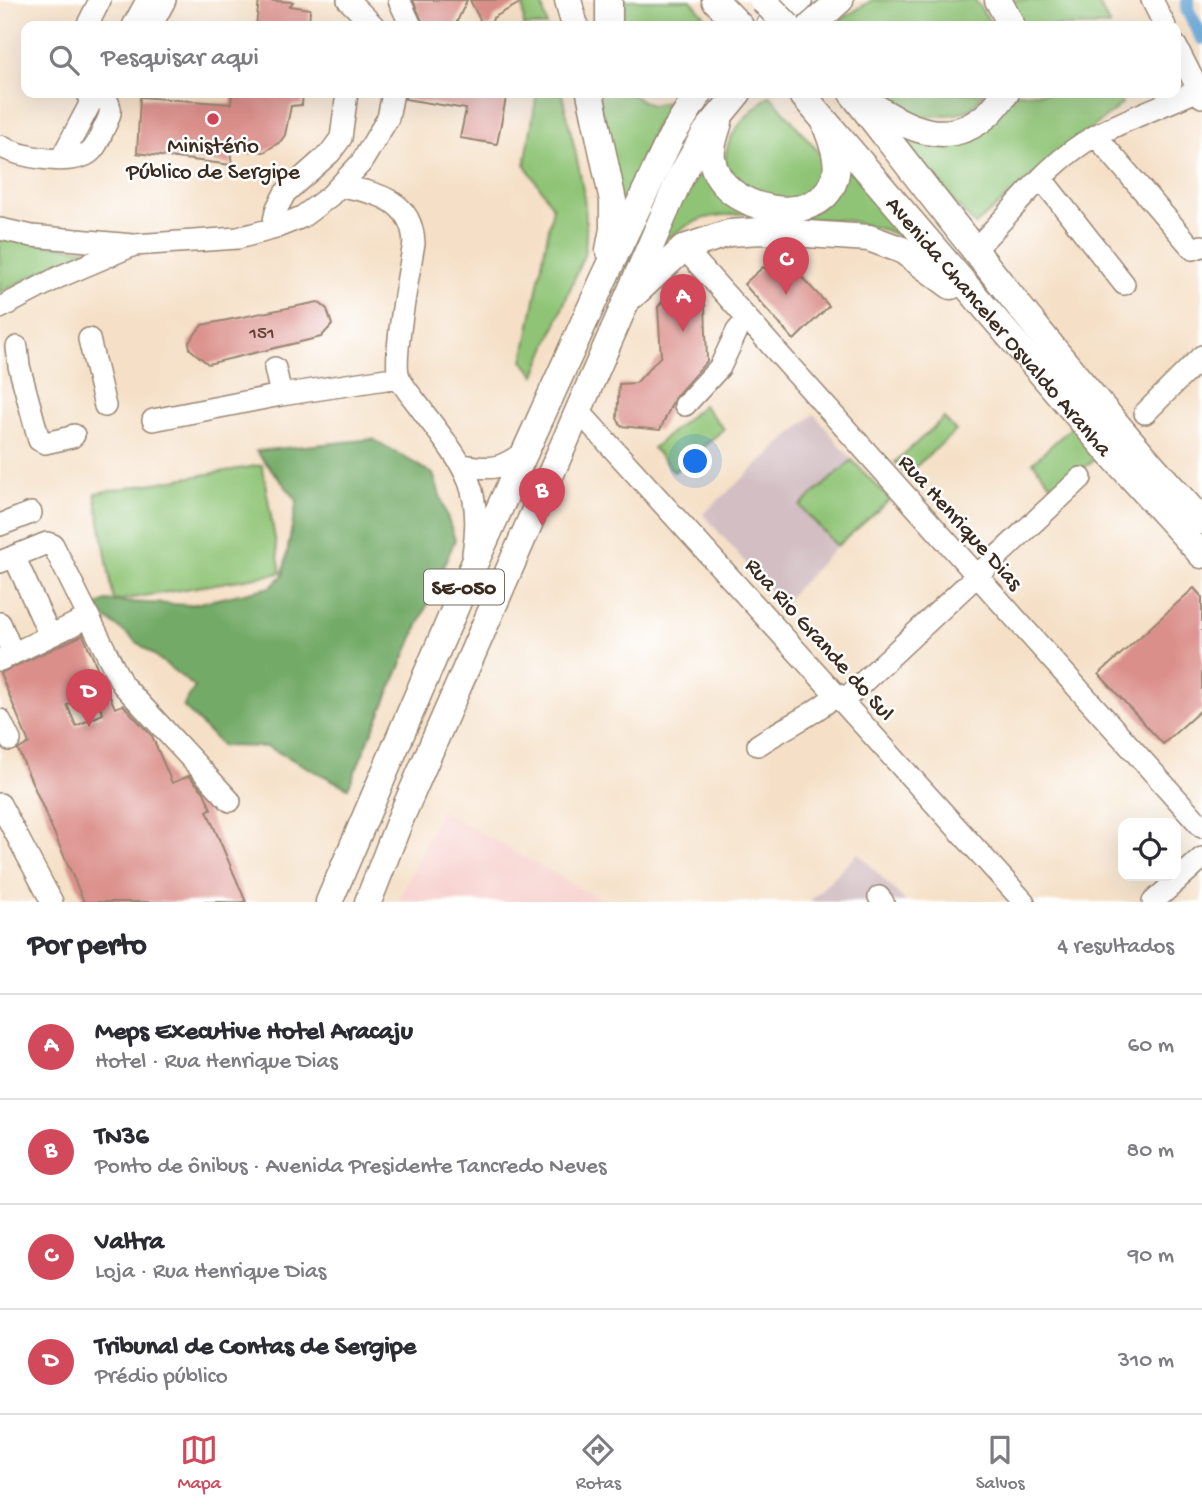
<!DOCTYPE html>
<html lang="pt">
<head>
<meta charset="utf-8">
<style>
  :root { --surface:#fff; --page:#f7f7f7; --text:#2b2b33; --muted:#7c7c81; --line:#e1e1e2; --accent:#d1495b }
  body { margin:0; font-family:"Gochi Hand",sans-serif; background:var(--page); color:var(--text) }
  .controls { position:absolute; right:21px; bottom:21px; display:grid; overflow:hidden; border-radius:14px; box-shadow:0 7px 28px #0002 }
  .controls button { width:63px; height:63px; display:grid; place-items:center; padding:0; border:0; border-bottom:2px solid var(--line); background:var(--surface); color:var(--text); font:35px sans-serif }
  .you { position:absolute; left:696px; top:462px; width:24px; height:24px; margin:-18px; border:5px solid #fff; border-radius:50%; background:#1a73e8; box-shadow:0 0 0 10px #1a73e833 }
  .badge { display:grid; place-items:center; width:46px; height:46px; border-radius:50%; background:var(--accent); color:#fff; font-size:23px; font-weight:700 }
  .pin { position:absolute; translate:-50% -58px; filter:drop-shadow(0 2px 4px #0008) }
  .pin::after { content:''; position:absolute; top:37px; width:24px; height:21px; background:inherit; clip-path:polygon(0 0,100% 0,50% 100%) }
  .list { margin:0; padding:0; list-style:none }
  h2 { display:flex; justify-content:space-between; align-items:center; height:91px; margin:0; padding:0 28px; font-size:30px }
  h2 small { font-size:23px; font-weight:400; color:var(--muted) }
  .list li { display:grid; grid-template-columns:46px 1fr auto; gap:21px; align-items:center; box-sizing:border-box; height:105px; padding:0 28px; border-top:2px solid var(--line) }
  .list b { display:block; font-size:26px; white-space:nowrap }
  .list p { margin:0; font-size:23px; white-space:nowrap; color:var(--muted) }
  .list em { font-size:23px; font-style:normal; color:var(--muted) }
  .icon { flex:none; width:38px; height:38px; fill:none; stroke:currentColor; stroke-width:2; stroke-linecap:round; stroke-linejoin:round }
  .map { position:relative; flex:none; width:1202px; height:902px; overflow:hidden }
  .search { position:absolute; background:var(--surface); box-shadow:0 7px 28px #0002; left:21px; right:21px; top:21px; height:77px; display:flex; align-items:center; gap:18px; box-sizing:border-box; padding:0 24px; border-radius:14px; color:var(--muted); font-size:26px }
  .sheet { height:511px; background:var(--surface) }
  nav { display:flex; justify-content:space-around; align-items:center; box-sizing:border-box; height:98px; border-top:2px solid var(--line); background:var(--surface); font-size:19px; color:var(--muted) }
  nav a { display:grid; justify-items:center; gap:4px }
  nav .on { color:var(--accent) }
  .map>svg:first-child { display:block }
  .built { fill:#f7d0cd }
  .industrial { fill:#d2bec3 }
  .green { fill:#8fc476; stroke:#65774a; stroke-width:2 }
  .forest { fill:#73aa67; stroke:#576a42; stroke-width:2 }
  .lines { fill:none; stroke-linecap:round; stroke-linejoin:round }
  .canal { stroke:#5ea0d2; stroke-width:14 }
  .building { fill:#db8f8a; fill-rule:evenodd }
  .minor-casing { stroke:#988572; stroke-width:24 }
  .major-casing { stroke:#988572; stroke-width:29 }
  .minor { stroke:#fff; stroke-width:21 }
  .major { stroke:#fff; stroke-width:26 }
  .major-bridge-casing { stroke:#988572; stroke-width:29; stroke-linecap:butt }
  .major-bridge { stroke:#fff; stroke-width:26 }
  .poi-dot { fill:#d1495b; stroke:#fff; stroke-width:2.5 }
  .labels { text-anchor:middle; stroke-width:5; stroke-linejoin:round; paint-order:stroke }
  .number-label { font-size:19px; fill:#634339 }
  .shield { fill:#fff; stroke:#766a62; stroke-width:2 }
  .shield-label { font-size:21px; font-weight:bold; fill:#3b2a1e }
  .poi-label { font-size:23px; fill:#3b2a1e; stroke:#fff }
  .street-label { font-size:23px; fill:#3b2a1e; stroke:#fff }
</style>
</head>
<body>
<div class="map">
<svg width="1202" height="902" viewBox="0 0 1202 902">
  <rect width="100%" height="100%" fill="#fff"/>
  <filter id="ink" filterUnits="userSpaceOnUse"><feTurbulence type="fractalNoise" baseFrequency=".0143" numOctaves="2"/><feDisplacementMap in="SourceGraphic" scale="14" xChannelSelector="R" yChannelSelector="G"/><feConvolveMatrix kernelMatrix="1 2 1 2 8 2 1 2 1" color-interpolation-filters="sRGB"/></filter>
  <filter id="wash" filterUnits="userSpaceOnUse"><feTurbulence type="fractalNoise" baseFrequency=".00686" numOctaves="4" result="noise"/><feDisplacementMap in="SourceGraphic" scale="28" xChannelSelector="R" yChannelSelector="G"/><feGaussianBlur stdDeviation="1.57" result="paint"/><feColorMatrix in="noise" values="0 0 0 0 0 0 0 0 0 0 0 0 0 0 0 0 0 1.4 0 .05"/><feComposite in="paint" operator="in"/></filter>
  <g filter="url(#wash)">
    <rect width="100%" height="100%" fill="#f5e0c7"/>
    <path class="built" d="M 441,810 L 605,902 L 398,902 Z"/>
    <path class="industrial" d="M 814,414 L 852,460 L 800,506 L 837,546 L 782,604 L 703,514 Z
      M 858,853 L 906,902 L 809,902 Z"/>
    <path class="green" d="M 521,0 L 541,0 L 547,26 L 524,26 L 523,5 Z
      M 613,0 L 691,0 L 713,26 L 617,26 Z
      M 872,0 L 975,0 L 993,26 L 831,26 Z
      M 1004,0 L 1097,0 L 1110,26 L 1020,26 Z
      M 537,93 L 562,93 C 572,144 593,204 584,255 L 535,375 L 523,361 L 553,207 L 525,165 Z
      M 596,93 L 628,93 L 650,105 L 680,100 L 657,123 L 620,214 Z
      M 870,93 L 984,93 L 971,109 L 956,114 L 923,117 L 902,114 Z
      M 1011,93 L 1119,93 L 1122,104 L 1043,167 L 975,225 L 891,133 L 921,142 Z
      M 770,95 L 822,156 L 825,175 L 809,202 L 751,199 C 744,189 728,175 726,163 C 722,136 751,110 770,95 Z
      M 695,157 C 706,189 724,195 751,213 C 702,216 688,218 652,254 Z
      M 844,164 L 917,244 L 885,230 L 845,220 L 787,218 Z
      M 0,238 L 90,250 L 56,264 L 0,293 Z
      M 703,405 L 724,429 L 674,472 L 653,448 Z
      M 944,418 L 956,431 L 906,475 L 895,462 Z
      M 1074,425 L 1101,453 L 1057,492 L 1033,462 Z
      M 852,460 L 890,500 L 837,546 L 800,506 Z
      M 262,465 L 281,573 L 114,601 L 95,493 Z"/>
    <path class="forest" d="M 373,439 L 433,474 L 455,540 L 348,788 L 268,747 L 222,746 L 183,706 L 195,687 L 93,608 L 106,601 L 190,605 L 271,587 L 283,575 L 297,500 L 256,451 Z"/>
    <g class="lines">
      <path class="canal" d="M 1188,0 L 1187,9 L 1202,38"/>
    </g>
    <g id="blocks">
      <path class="building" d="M 259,0 L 293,2 L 290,6 L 310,9 L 309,26 L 256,26 Z
        M 413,0 L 467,0 L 455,26 L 424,26 Z
        M 470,0 L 525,0 L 493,18 L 491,26 L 483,26 Z
        M 232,93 L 303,93 L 302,105 L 291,106 L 285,135 L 280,142 L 264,152 L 230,150 L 232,165 L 137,153 L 140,97 L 231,104 Z
        M 406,93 L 507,93 L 497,144 L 460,138 L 466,109 L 405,99 Z
        M 763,267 L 776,277 L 792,267 L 829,306 L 794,340 L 744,284 Z
        M 680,280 L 705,304 L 707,361 L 675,397 L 660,430 L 621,426 L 617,418 L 619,384 L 636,383 L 661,356 L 658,307 Z
        M 318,302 L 327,309 L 332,325 L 321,337 L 208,364 L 190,349 L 189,342 L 202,325 Z
        M 1194,588 L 1202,597 L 1202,709 L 1163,744 L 1099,674 Z
        M 83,635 L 115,708 L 123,705 L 152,736 L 172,783 L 189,776 L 204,792 L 211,809 L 207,811 L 246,902 L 84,902 L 18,750 L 29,743 L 0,673 ZM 94,694 L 103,714 L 76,726 L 67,705 Z"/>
    </g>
  </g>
  <g filter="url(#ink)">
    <use href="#blocks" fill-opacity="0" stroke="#988572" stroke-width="2"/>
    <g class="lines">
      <defs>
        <path id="minor" d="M 348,0 L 374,26
          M 399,0 L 411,26
          M 1152,0 L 1165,26
          M 87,26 L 100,0
          M 133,26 L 145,4 L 149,0
          M 151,26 L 165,0
          M 1176,46 L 1202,97
          M 1096,136 L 1193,249 L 1202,246
          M 0,146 C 20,157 65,165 86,155 C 96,150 100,137 104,128 C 113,111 112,108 103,93
          M 61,159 L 89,106 L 90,93
          M 1041,178 L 1124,284
          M 341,186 C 376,193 412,199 414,243 C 410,267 392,359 399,377 C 404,389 417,402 424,413 C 463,465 484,486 473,554
          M 0,229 L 32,236 L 133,245
          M 272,229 L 277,208 L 285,193 L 330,153 L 341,138 L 347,93
          M 684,248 L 1202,827
          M 974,250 C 1014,211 1046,163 1095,136 C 1128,118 1165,105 1199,90
          M 0,308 L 59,277 L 134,245 L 238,238 L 272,229 L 302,217 L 330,196 L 361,163 L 388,118 L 393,93
          M 89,339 L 105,406
          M 17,347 L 19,366 L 39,440 L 45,443 L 72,437 L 74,435
          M 275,368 L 281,395
          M 685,405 L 720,367 L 737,331 L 747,320
          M 577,409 L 1024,902
          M 1145,413 L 1202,356
          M 153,420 L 281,395 L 399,377
          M 463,465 C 495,470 500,469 526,451
          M 0,525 L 31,513
          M 14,556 L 50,636
          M 0,562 L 47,543 L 53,545 L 122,684 L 230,801
          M 0,623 L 13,654
          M 0,660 L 89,617
          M 843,701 L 1081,478
          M 0,720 L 10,740
          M 758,745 C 786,726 811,717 837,694
          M 0,804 L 52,902
          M 879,897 L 883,902
          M 1153,902 L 1202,858"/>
        <g id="major">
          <path d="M 568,0 L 575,26"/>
          <path d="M 609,0 L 609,26"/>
          <path d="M 715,0 L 740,26"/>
          <path d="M 998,0 L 1012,26"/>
          <path d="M 769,26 L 799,0"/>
          <path d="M 811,26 L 840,0"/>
          <path d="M 590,93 L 613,201 L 613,229 L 609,250"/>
          <path id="s1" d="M 801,93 L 1107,450 L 1202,555"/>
          <path d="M 852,93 C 965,238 1077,385 1202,521"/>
          <path d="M 869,103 C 906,128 948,150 988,114 C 995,108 1000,100 1006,93"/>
          <path d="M 719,122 C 716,133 710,147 712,158 C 718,213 826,233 836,173 C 839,158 831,140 826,126"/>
          <path d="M 633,295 L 684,248 L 729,233 L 761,231 L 869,238 L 902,250 L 951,286"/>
          <path d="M 329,902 L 471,571 L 605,276 L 671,137 L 699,93"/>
          <path d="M 368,902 L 402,815 L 680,178 L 706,132 L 738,93"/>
        </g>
      </defs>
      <use href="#minor" class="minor-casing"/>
      <use href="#major" class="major-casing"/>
      <use href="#minor" class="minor"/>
      <use href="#major" class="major"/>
      <defs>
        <path id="major-bridge" d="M 763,0 L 788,26"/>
      </defs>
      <use href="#major-bridge" class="major-bridge-casing"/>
      <use href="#major-bridge" class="major-bridge"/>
    </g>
  </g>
  <circle class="poi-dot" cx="213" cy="119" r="7"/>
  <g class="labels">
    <g class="number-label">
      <text x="262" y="338">151</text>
    </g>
    <rect class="shield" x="424" y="569.5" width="80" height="35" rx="5"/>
    <g class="shield-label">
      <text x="464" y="594">SE-050</text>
    </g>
    <g class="poi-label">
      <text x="213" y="152">Ministério<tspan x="213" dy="26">Público de Sergipe</tspan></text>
    </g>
    <g class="street-label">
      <text dy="8" stroke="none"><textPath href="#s1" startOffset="306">Avenida Chanceler Osvaldo Aranha</textPath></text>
      <text transform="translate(962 521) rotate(48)" y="8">Rua Henrique Dias</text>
      <text transform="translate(821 638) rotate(48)" y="8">Rua Rio Grande do Sul</text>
    </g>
  </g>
</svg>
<div class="controls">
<button><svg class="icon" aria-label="locate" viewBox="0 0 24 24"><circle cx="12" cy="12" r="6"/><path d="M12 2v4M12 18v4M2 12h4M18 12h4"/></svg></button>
</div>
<div class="you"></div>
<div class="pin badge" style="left:683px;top:332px">A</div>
<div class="pin badge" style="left:542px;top:526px">B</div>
<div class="pin badge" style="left:786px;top:295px">C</div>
<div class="pin badge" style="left:89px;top:727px">D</div>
<div class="search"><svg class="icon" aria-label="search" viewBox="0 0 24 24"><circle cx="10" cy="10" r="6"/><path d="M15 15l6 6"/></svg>Pesquisar aqui</div>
</div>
<section class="sheet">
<h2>Por perto<small>4 resultados</small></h2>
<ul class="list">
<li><span class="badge">A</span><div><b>Meps Executive Hotel Aracaju</b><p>Hotel · Rua Henrique Dias</p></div><em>60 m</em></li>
<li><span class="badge">B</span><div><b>TN36</b><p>Ponto de ônibus · Avenida Presidente Tancredo Neves</p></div><em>80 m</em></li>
<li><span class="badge">C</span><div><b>Valtra</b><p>Loja · Rua Henrique Dias</p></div><em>90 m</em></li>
<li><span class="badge">D</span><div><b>Tribunal de Contas de Sergipe</b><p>Prédio público</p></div><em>310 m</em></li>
</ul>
</section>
<nav>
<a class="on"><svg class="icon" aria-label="map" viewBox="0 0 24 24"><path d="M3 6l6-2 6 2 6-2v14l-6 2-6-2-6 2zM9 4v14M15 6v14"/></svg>Mapa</a>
<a><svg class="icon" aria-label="directions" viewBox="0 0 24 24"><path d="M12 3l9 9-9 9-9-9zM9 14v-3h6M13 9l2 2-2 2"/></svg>Rotas</a>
<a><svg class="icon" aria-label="saved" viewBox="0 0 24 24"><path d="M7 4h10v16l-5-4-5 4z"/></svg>Salvos</a>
</nav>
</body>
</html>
